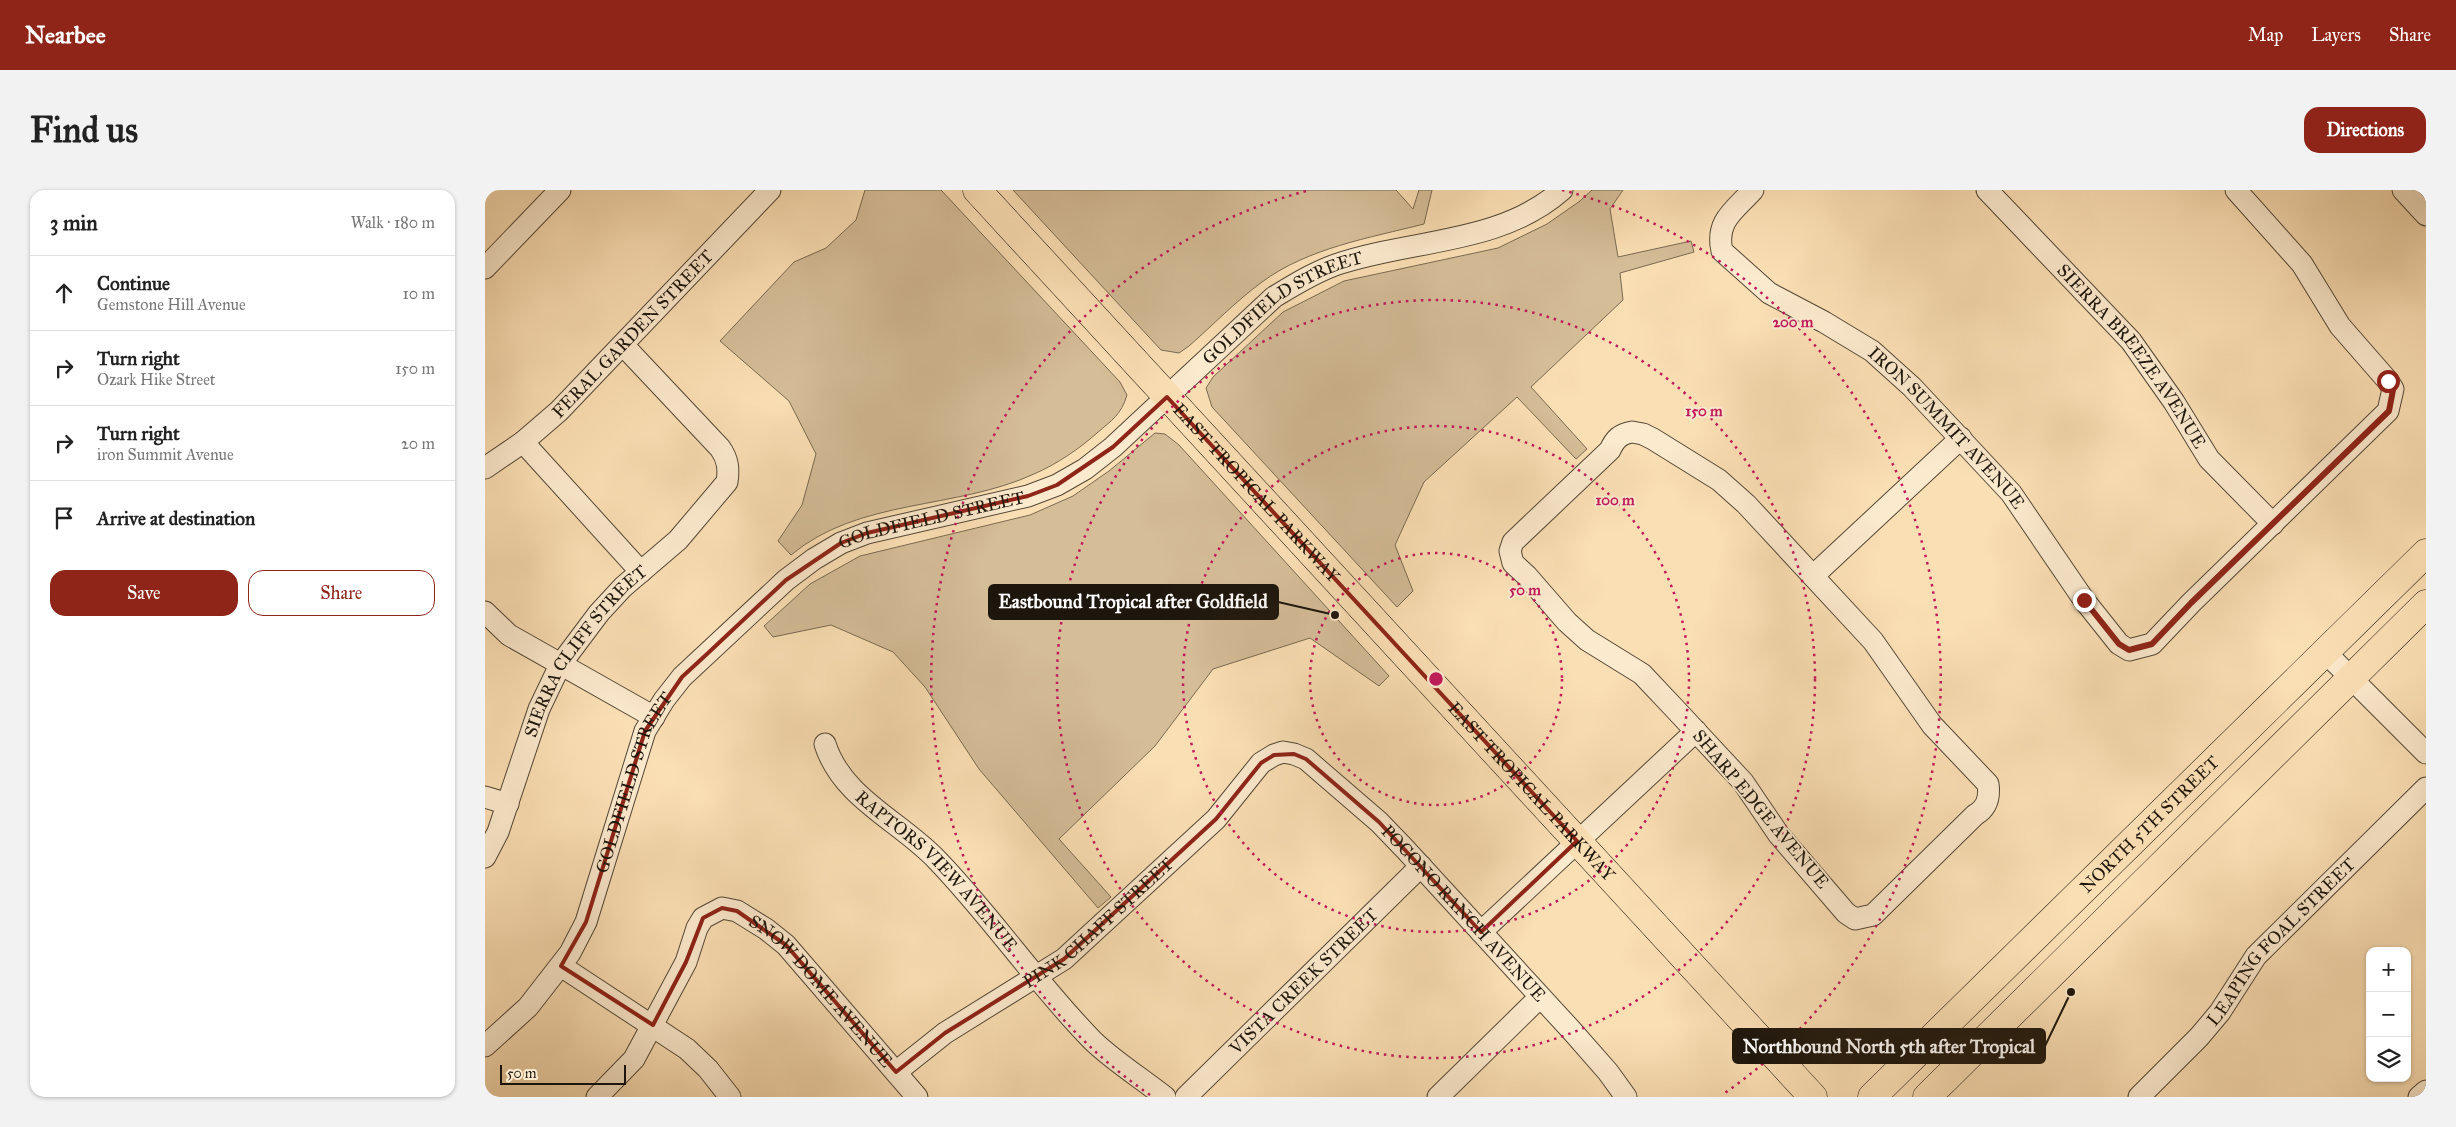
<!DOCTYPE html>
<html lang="en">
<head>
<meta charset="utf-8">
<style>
  :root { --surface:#fff; --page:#f2f2f2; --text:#222; --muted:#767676; --line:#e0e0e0; --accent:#8f2418 }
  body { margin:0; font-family:"IM FELL Great Primer",serif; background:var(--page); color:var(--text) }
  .controls { position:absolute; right:15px; bottom:15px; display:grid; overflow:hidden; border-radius:10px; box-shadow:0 1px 4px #0004 }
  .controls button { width:45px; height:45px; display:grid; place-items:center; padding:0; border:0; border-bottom:1px solid var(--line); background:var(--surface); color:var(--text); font:25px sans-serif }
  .scale { position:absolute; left:15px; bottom:12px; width:126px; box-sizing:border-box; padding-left:5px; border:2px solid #1d160d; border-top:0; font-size:14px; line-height:18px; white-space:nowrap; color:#1d160d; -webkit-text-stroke:4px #fceace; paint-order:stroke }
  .stop { position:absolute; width:15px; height:15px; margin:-11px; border:4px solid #8f2418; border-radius:50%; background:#fff }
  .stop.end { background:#8f2418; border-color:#fff; box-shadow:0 1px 5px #0008 }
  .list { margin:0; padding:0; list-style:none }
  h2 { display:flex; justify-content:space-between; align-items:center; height:65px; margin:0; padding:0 20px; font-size:21px }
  h2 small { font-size:16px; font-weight:400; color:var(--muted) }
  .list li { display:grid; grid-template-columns:32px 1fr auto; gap:15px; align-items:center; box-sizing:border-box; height:75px; padding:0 20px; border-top:1px solid var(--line) }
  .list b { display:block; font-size:19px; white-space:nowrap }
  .list p { margin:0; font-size:16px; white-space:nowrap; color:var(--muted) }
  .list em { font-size:16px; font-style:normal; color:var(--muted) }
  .actions { display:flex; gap:10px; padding:15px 20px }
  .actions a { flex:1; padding:11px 0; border:1px solid var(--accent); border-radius:15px; text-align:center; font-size:18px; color:var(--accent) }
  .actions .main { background:var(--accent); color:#fff }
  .icon { flex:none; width:28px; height:28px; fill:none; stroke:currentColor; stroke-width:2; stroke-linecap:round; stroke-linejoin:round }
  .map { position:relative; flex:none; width:1941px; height:907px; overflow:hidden; border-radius:15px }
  header { display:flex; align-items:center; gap:30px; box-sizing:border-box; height:70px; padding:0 25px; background:var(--accent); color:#fff }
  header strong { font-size:24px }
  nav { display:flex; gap:28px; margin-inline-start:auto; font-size:18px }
  .intro { display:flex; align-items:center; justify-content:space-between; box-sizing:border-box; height:120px; padding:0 30px }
  h1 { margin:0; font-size:35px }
  .button { padding:12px 22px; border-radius:15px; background:var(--accent); color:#fff; font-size:18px; font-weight:700 }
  main { display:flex; gap:30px; padding:0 30px }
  aside { flex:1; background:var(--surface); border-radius:15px; box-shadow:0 1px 4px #0004 }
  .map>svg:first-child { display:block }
  .green { fill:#d5bd98; stroke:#796a52 }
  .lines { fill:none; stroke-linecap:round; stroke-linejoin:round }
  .minor-casing { stroke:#544837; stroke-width:23 }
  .major-casing { stroke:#1d160d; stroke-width:29 }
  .minor { stroke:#fceace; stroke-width:21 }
  .major { stroke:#fbdfb4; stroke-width:28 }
  .route { stroke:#8f2418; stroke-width:6 }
  .marked { fill:none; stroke:#8f2418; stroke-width:4; stroke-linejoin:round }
  .ring { fill:none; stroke:#c2185b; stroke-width:2.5; stroke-dasharray:2.5 5 }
  .labels { text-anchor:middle; stroke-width:4; stroke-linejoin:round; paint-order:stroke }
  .street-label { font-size:18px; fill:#1d160d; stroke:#fceace }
  .centre { fill:#c2185b; stroke:#fceace; stroke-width:2.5 }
  .ring-label { font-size:15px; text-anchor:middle; font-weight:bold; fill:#c2185b; stroke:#fceace; stroke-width:4; stroke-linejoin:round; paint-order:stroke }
  .leader { fill:none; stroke:#1d160d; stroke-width:2 }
  .callout-dot { fill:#1d160d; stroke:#fceace; stroke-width:2 }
  .callout { fill:#1d160d; stroke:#1d160d; stroke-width:2 }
  .callout-label { font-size:19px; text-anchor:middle; font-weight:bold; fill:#fff }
</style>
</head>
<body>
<header>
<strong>Nearbee</strong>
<nav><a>Map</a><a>Layers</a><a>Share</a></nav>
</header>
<div class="intro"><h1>Find us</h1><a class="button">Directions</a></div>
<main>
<aside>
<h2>3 min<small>Walk · 180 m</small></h2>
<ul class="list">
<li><svg class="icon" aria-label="ahead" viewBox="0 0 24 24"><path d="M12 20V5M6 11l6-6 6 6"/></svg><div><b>Continue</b><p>Gemstone Hill Avenue</p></div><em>10 m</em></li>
<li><svg class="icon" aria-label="right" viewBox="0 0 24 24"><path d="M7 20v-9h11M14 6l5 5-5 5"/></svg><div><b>Turn right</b><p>Ozark Hike Street</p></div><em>150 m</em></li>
<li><svg class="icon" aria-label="right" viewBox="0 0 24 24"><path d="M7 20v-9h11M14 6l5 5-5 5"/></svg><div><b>Turn right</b><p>iron Summit Avenue</p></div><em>20 m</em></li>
<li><svg class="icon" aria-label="arrive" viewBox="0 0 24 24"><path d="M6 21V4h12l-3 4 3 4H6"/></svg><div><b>Arrive at destination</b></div></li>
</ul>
<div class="actions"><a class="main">Save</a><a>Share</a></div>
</aside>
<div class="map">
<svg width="1941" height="907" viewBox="0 0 1941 907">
  <rect width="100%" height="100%" fill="#fbdfb4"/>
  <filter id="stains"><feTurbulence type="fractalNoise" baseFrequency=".004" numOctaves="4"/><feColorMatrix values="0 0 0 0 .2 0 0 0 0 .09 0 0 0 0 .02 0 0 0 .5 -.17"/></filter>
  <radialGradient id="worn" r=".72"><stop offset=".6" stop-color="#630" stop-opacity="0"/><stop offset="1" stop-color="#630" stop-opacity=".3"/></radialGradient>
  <path class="green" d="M 380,0 L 456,0 L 635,192 L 642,205 C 636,225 627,230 612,243 C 594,259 572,274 549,284 C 471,320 374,308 306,365 L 293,351 L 317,315 L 331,264 L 304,211 L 235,151 L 309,72 L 341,58 L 371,30 Z
    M 528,0 L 911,0 L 928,19 L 934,0 L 947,0 L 939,34 C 884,48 823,58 777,92 C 751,111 728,135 704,156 L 694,163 L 676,160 Z
    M 1107,0 L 1138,0 L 1125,19 L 1133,67 L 1206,51 L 1209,62 L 1135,83 L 1138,110 L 1046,197 L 1102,259 L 1091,269 L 1032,207 L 939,292 L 910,355 L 928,401 L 912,417 L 727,217 L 721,198 L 728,187 L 798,122 L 859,91 L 1013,58 L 1062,34 L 1095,11 Z
    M 670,243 L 680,244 L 694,255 L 904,486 L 894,496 L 825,448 L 728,479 L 670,556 L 574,649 L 626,707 L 613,718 L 494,579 L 440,497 L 408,462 L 346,435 L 288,447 L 279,436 L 325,394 L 375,366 L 545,325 L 588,306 L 624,281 Z"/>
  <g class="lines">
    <defs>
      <g id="minor">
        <path id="s1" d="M 1268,0 C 1250,20 1230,31 1237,61 L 1284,103 L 1339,132 L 1387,161 L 1427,197 L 1526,303 L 1599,410 L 1634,454 L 1644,460 L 1667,454 L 1706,413 L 1903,221 L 1908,199 L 1903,191 L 1855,136 L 1817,74 L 1751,0"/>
        <path id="s2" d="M 1502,0 L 1646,151 L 1689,212 L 1724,269 L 1788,334"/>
        <path d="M 1918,0 L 1941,25"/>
        <path d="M 0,78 L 75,0"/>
        <path d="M 1147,242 L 1158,244 L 1168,249 L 1234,290 L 1261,314 L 1388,451 L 1447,535 L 1503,594 C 1505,608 1502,618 1490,625 L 1388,725 L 1370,729 L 1361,723 L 1294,645 L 1258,592 L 1191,520 L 1157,484 L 1102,450 L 1082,432 L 1042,386 L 1028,373 L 1025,361 L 1028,352 L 1125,260 C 1130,249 1135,244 1147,242 Z"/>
        <path d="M 38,252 L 156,382"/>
        <path id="s3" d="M 0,278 L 38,252 L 74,221 L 285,0"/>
        <path d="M 1328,386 L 1476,248"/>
        <path d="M 0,422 L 24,445 L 169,527"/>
        <path d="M 1839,461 L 1941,563"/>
        <path id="s4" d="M 340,554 C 357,608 415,631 452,670 C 507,727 552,794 608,851 C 630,872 656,888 680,907"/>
        <path d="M 0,607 L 23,614"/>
        <path id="s5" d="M 0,667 L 13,642 L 54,519 L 75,475 L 114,423 L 138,397 L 193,350 L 242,292 C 244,279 243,269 235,258 L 138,155"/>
        <path d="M 996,742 L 1211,541"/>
        <path d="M 76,776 L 202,859 L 223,879 L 245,907"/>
        <path id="s6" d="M 0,856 L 43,817 L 85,763 L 101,732 L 160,541 L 179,510 L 197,487 L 301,390 L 329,369 L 356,353 L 382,343 L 543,306 L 572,295 L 600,279 L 628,257 L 789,107 C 809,95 828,83 850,75 C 925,49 1015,55 1077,0"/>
        <path id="s7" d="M 411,882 L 460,843 L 579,769 L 731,629 L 776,573 L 789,565 L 798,562 L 809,564 L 821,569 L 894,632 L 920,659 L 1087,841 L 1123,882 L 1141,907"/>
        <path id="s8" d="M 112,907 L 149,869 L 201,772 L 212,738 L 218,728 L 237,718 L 252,721 L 281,739 L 301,755 L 432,907"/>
        <path id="s9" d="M 701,907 L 936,676"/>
        <path d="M 953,907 L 1055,807"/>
        <path id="s10" d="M 1654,907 L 1714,847 L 1735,822 L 1771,766 L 1941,598"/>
        <path d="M 1934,907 L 1941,901"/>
      </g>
      <g id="major">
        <path id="s11" d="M 492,0 L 1328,907"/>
        <path id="s12" d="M 1387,907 L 1941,363"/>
        <path d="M 1442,907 L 1941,414"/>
      </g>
    </defs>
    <use href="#minor" class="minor-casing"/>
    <use href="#major" class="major-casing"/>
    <use href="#minor" class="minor"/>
    <use href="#major" class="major"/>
  </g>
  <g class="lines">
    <path class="route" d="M 1599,410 L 1634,454 L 1644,460 L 1667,454 L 1706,413 L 1904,221 L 1908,200 L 1903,191"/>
  </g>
  <path class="marked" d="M 682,207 L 1092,651 L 996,742 L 894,632 L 821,569 L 809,564 L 789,565 L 776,573 L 731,629 L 579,769 L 460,843 L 411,882 L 301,755 L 252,721 L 237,718 L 218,728 L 201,772 L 168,835 L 76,776 L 101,732 L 160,541 L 197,487 L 222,464 L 301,390 L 356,353 L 382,343 L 543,306 L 572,295 L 628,257 Z"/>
  <g class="ring">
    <circle cx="951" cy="489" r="126"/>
    <circle cx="951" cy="489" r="253"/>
    <circle cx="951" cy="489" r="379"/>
    <path d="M665 905A505 505 0 0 1 825 0M1077 0A505 505 0 0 1 1237 905"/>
  </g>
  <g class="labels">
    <g class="street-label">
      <text dy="6" stroke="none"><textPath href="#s6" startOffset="1149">GOLDFIELD STREET</textPath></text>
      <text dy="6" stroke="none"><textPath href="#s3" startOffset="200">FERAL GARDEN STREET</textPath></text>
      <text dy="6" stroke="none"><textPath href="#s2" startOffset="221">SIERRA BREEZE AVENUE</textPath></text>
      <text dy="6" stroke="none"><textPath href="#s1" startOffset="361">IRON SUMMIT AVENUE</textPath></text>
      <text dy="6" stroke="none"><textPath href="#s11" startOffset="412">EAST TROPICAL PARKWAY</textPath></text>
      <text dy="6" stroke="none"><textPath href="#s6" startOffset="729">GOLDFIELD STREET</textPath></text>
      <text dy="6" stroke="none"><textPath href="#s5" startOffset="232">SIERRA CLIFF STREET</textPath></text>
      <text dy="6" stroke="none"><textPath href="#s6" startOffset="309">GOLDFIELD STREET</textPath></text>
      <text dy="6" stroke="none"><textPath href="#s11" startOffset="818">EAST TROPICAL PARKWAY</textPath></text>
      <text transform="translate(1276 619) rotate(50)" y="6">SHARP EDGE AVENUE</text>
      <text dy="6" stroke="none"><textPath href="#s12" startOffset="389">NORTH 5TH STREET</textPath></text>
      <text dy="6" stroke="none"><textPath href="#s4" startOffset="171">RAPTORS VIEW AVENUE</textPath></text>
      <text dy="6" stroke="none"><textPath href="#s7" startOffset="751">POCONO RANCH AVENUE</textPath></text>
      <text dy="6" stroke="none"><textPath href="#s7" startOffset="252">PINK CHAFF STREET</textPath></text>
      <text dy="6" stroke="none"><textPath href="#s10" startOffset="211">LEAPING FOAL STREET</textPath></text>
      <text dy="6" stroke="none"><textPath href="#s9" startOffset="165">VISTA CREEK STREET</textPath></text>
      <text dy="6" stroke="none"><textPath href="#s8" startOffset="364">SNOW DOME AVENUE</textPath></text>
    </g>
  </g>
  <circle cx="951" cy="489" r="8" class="centre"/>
  <g class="ring-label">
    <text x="1308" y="137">200 m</text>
    <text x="1219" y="226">150 m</text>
    <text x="1130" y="315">100 m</text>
    <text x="1040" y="405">50 m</text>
  </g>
  <path class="leader" d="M850 425L793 412M1586 802L1560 856"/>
  <g class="callout-dot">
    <circle cx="850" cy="425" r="5"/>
    <circle cx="1586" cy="802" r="5"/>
  </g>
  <g class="callout">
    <rect x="504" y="395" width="289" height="34" rx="5"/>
    <rect x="1248" y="839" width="312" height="34" rx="5"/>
  </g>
  <g class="callout-label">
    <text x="648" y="418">Eastbound Tropical after Goldfield</text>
    <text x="1404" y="863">Northbound North 5th after Tropical</text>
  </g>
  <rect width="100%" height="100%" filter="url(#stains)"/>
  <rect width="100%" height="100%" fill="url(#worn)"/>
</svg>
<div class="controls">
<button>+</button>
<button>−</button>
<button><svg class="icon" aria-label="layers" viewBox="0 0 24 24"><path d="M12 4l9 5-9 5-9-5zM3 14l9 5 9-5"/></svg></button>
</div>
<div class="scale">50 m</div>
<div class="stop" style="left:1903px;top:191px"></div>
<div class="stop end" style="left:1599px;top:410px"></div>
</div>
</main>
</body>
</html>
